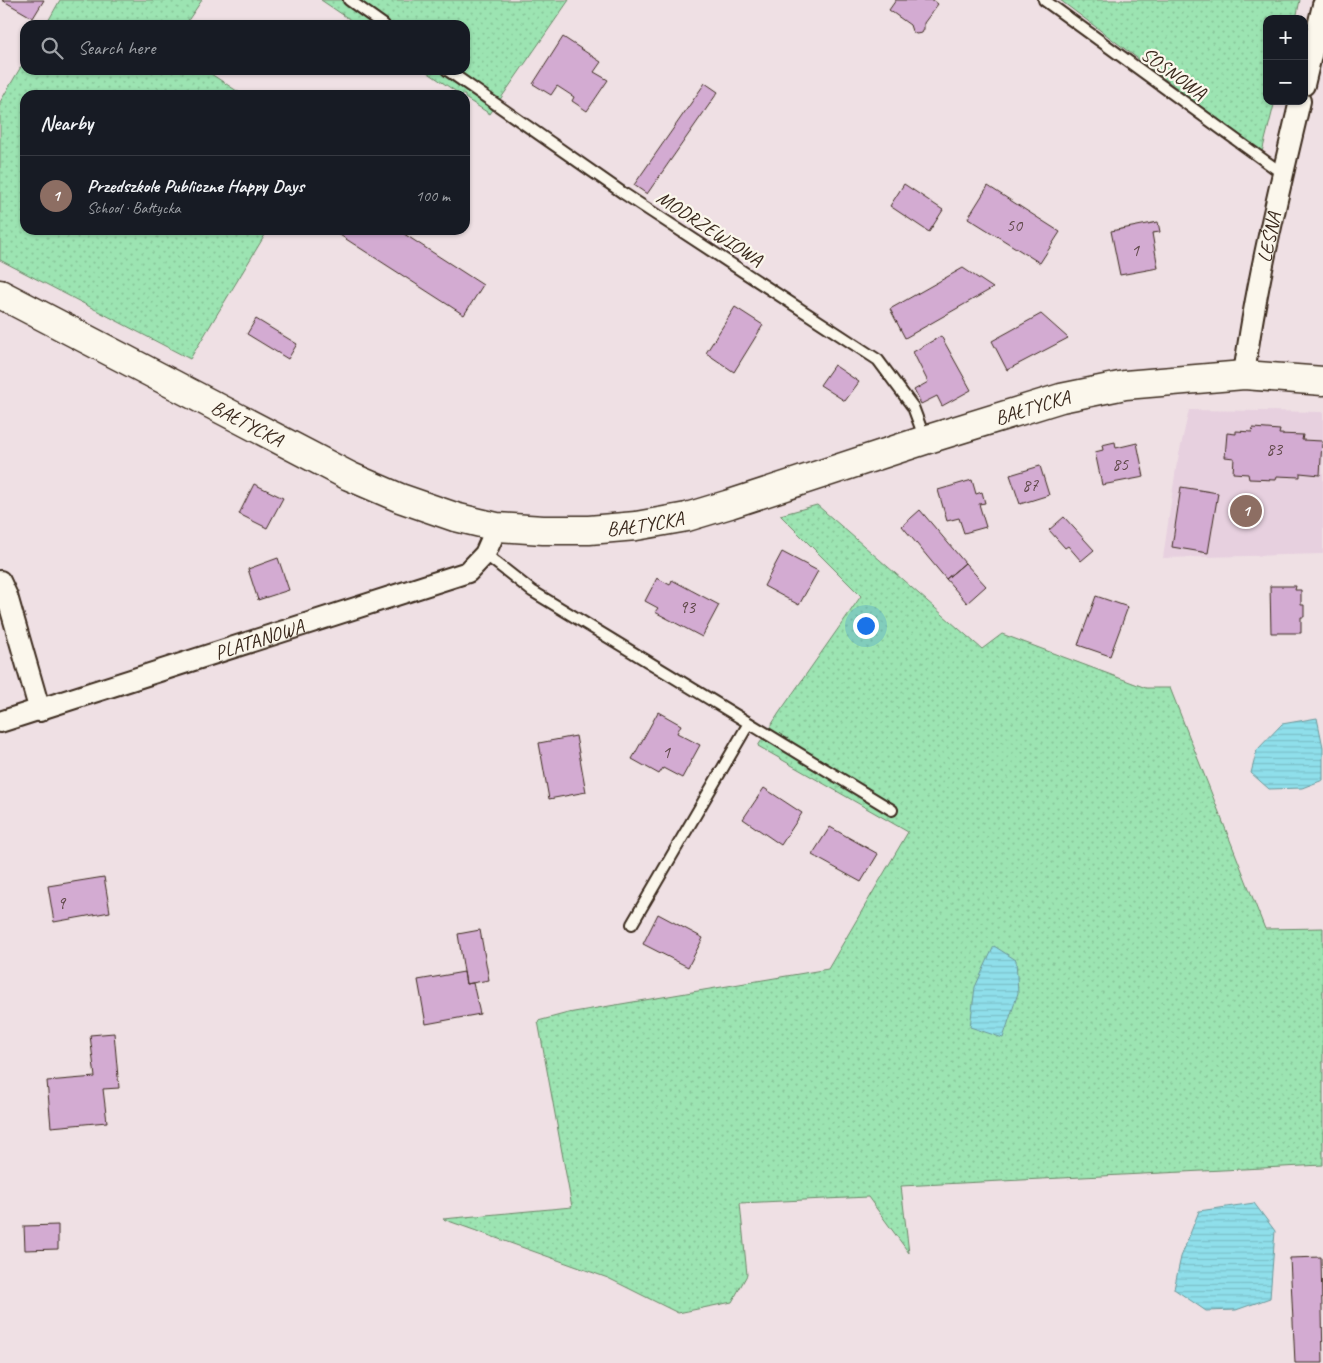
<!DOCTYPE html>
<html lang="en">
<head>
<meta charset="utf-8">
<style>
  :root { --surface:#171b24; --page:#242831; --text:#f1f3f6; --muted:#9ea1a6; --line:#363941; --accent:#2563eb }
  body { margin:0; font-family:Caveat,sans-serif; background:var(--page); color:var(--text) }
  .controls { position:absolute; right:15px; top:15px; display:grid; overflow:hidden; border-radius:10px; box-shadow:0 1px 4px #0004 }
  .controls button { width:45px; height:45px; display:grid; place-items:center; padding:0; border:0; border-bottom:1px solid var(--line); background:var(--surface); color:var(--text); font:25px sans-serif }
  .you { position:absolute; left:865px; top:625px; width:18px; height:18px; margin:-12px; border:4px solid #fff; border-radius:50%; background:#1a73e8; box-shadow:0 0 0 8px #1a73e833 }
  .badge { display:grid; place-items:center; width:32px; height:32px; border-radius:50%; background:var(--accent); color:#fff; font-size:16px; font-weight:700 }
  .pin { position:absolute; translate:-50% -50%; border:2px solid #fff; box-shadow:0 1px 5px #0006 }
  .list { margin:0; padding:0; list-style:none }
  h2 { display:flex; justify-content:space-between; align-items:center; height:65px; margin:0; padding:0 20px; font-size:21px }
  h2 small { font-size:16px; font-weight:400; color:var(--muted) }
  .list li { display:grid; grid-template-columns:32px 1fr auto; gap:15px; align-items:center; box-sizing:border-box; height:80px; padding:0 20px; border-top:1px solid var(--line) }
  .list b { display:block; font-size:19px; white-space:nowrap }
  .list p { margin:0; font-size:16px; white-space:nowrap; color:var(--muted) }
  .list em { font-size:16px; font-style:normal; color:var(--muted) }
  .icon { flex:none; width:28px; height:28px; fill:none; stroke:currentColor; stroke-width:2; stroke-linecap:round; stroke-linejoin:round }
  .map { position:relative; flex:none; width:1323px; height:1363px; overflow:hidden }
  .search { position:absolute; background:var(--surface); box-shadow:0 1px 4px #0004; left:20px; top:20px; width:450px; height:55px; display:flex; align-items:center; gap:12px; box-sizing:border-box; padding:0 18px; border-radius:15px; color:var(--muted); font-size:19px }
  .panel { position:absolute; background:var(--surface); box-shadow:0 1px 4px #0004; left:20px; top:90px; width:450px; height:145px; border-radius:15px }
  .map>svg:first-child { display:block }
  .built { fill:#e7d0df }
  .grass { fill:url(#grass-dots); stroke:#6c8768 }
  .water { fill:url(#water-rules); stroke:#6d9799 }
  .building { fill:#d3abd2; stroke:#3b2a1e }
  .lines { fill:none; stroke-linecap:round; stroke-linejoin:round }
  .lane-casing { stroke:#3b2a1e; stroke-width:14 }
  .street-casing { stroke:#3b2a1e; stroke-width:24 }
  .secondary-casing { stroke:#3b2a1e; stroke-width:31 }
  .lane { stroke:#fbf7ec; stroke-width:10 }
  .street { stroke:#fbf7ec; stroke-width:20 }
  .secondary { stroke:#fbf7ec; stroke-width:28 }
  .labels { text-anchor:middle; stroke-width:4.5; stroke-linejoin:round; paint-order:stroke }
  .number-label { font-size:18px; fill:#614a4b }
  .street-label { font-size:20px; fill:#3b2a1e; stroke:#fbf7ec }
</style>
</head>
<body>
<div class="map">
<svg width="1323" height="1363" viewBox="0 0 1323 1363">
  <defs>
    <pattern id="grass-dots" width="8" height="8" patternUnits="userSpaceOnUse" patternTransform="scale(1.25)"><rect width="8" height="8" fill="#9ce4b2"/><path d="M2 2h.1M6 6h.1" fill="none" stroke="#87c499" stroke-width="1.8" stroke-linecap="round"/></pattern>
    <pattern id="water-rules" width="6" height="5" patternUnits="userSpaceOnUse" patternTransform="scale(1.25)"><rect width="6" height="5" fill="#8fdfeb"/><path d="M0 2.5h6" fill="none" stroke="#7cc0c9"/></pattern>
  </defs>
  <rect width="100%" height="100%" fill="#efe0e4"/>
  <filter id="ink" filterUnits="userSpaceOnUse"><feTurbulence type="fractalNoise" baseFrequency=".02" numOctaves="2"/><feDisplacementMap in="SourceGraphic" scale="10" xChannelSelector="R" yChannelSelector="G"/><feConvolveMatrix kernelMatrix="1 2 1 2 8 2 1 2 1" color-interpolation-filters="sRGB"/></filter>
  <g filter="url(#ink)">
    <path class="built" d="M 1189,410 L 1323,412 L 1323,554 L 1163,558 L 1176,468 Z"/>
    <path class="grass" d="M 60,0 L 202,0 L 185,25 L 46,25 Z
      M 321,0 L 569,0 L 490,114 L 465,98 L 465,95 L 461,95 L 424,70 L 465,70 L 465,25 L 358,25 Z
      M 1060,0 L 1300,0 L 1296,19 L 1267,19 L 1267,101 L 1275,101 L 1262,152 Z
      M 25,60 L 25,70 L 205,70 L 243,95 L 25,95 L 25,230 L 268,230 L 190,359 L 0,260 L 0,102 Z
      M 817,505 L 982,649 L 1002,634 L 1146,688 L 1170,688 L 1265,929 L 1323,928 L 1323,1165 L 901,1186 L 909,1253 L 868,1197 L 740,1203 L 747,1275 L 732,1302 L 678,1313 L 608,1278 L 443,1219 L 572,1207 L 538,1021 L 568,1013 L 828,969 L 908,832 L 758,746 L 779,713 L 861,596 L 780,515 Z"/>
    <path class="water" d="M 1317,718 L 1323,747 L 1323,780 L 1302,788 L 1269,789 L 1251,773 L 1257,750 L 1282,724 Z
      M 994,946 L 1016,960 L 1018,993 L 1003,1038 L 970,1027 L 975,987 Z
      M 1254,1203 L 1275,1231 L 1270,1298 L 1236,1310 L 1206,1311 L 1174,1289 L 1181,1257 L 1199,1211 Z"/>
    <path class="building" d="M 2,0 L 44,0 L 33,18 Z
      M 896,0 L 933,0 L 938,4 L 924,23 L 924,29 L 922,33 L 916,34 L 912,31 L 910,25 L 889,10 Z
      M 563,37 L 601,62 L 594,72 L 608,80 L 587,111 L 572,101 L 574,97 L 557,86 L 551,95 L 533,84 Z
      M 705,83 L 718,92 L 647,194 L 634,185 Z
      M 904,184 L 943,210 L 929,232 L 890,206 Z
      M 988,186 L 1060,232 L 1040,263 L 968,218 Z
      M 1158,222 L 1160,232 L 1152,233 L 1158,268 L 1120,275 L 1111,231 Z
      M 332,230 L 398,230 L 483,285 L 464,315 Z
      M 963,268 L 993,288 L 905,338 L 890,309 Z
      M 735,307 L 763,325 L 734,372 L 706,353 Z
      M 1041,314 L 1068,338 L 1007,370 L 992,341 Z
      M 256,319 L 297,344 L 288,359 L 247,334 Z
      M 941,336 L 971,390 L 942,406 L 937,396 L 921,404 L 914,390 L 928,382 L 913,352 Z
      M 834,365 L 859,382 L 845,401 L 820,385 Z
      M 1253,428 L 1280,430 L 1279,434 L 1303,435 L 1302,440 L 1322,441 L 1320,475 L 1300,473 L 1300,477 L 1277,476 L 1276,480 L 1249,479 L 1248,474 L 1233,473 L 1234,458 L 1225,457 L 1227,433 L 1236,434 L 1236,431 L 1252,432 Z
      M 1115,442 L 1116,448 L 1137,443 L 1144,477 L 1102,485 L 1095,452 L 1103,450 L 1102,445 Z
      M 1040,466 L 1049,495 L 1020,504 L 1010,475 Z
      M 972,480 L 976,494 L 982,492 L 985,503 L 979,504 L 986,527 L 964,533 L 959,518 L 947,521 L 938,490 Z
      M 254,484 L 283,498 L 267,528 L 239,514 Z
      M 1181,487 L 1218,493 L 1208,553 L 1172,547 Z
      M 920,510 L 965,563 L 946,579 L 902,526 Z
      M 1064,517 L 1094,550 L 1081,561 L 1068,546 L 1065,548 L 1049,530 Z
      M 782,552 L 818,571 L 799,605 L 764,586 Z
      M 278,558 L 289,590 L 258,600 L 248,569 Z
      M 965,563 L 986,586 L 967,603 L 946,579 Z
      M 657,578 L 670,585 L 672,580 L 719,605 L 702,637 L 655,612 L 658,608 L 645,601 Z
      M 1270,586 L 1296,586 L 1295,590 L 1301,590 L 1301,605 L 1304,605 L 1304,617 L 1301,617 L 1301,633 L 1271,633 Z
      M 1096,596 L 1128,607 L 1110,656 L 1078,645 Z
      M 658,712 L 681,725 L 677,733 L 700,745 L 682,778 L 663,768 L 659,774 L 632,759 Z
      M 576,736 L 586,792 L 549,799 L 539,743 Z
      M 764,788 L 802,813 L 781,845 L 743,819 Z
      M 830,827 L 878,854 L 861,882 L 812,855 Z
      M 104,877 L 110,912 L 54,922 L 48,886 Z
      M 658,914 L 703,938 L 688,967 L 643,944 Z
      M 480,930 L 489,980 L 466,984 L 458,934 Z
      M 464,972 L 466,984 L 473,983 L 480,1014 L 426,1024 L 418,980 Z
      M 114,1033 L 119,1088 L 103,1089 L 107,1122 L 51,1127 L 47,1081 L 95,1077 L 90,1035 Z
      M 58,1225 L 58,1249 L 25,1250 L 24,1226 Z
      M 1321,1257 L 1323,1363 L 1295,1363 L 1290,1258 Z"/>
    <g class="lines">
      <defs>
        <path id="lane" d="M 349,0 L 384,25
          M 1044,0 L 1283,174
          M 447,70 L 623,193 L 878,360 L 913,407 L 925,439
          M 485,554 L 532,591 L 892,810
          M 632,924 L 749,723"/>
        <g id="street">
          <path d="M 1304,85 L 1323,5"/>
          <path id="s1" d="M 1244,375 C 1256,283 1279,191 1300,101"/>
          <path d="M 0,581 L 7,596 L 40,711"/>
          <path id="s2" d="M 0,722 L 468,572 L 485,554 L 497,527"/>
        </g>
        <g id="secondary">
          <path id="s3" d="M 0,294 L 349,476 L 400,498 L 455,517 L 497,527 L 543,530 L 589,530 L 636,526 L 687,517 L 730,504 L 925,440 L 1061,398 L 1125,385 L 1244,375 L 1323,381"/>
        </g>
      </defs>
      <use href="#lane" class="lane-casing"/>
      <use href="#street" class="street-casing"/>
      <use href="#secondary" class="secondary-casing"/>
      <use href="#lane" class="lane"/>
      <use href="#street" class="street"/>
      <use href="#secondary" class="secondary"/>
    </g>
  </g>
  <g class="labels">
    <g class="number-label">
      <text x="1014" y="231">50</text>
      <text x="1135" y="256">1</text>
      <text x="1274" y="455">83</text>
      <text x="1120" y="470">85</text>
      <text x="1030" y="491">87</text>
      <text x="687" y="613">93</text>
      <text x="666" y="758">1</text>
      <text x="61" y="909">9</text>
    </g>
    <g class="street-label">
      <text transform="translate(1174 73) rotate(36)" y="7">SOSNOWA</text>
      <text transform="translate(710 228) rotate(33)" y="7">MODRZEWIOWA</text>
      <text dy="7" stroke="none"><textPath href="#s1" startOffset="140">LEŚNA</textPath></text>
      <text dy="7" stroke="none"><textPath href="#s3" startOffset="1104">BAŁTYCKA</textPath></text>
      <text dy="7" stroke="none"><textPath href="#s3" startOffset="279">BAŁTYCKA</textPath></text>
      <text dy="7" stroke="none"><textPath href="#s3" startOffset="699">BAŁTYCKA</textPath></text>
      <text dy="7" stroke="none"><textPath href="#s2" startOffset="272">PLATANOWA</textPath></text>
    </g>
  </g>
</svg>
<div class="controls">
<button>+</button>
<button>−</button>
</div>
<div class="you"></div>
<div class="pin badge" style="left:1246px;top:511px;background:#8d6e63">1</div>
<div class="search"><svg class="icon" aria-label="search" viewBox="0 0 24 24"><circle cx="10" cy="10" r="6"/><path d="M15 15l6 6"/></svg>Search here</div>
<section class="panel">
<h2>Nearby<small></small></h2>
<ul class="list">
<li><span class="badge" style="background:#8d6e63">1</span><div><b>Przedszkole Publiczne Happy Days</b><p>School · Bałtycka</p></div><em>100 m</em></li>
</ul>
</section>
</div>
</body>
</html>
